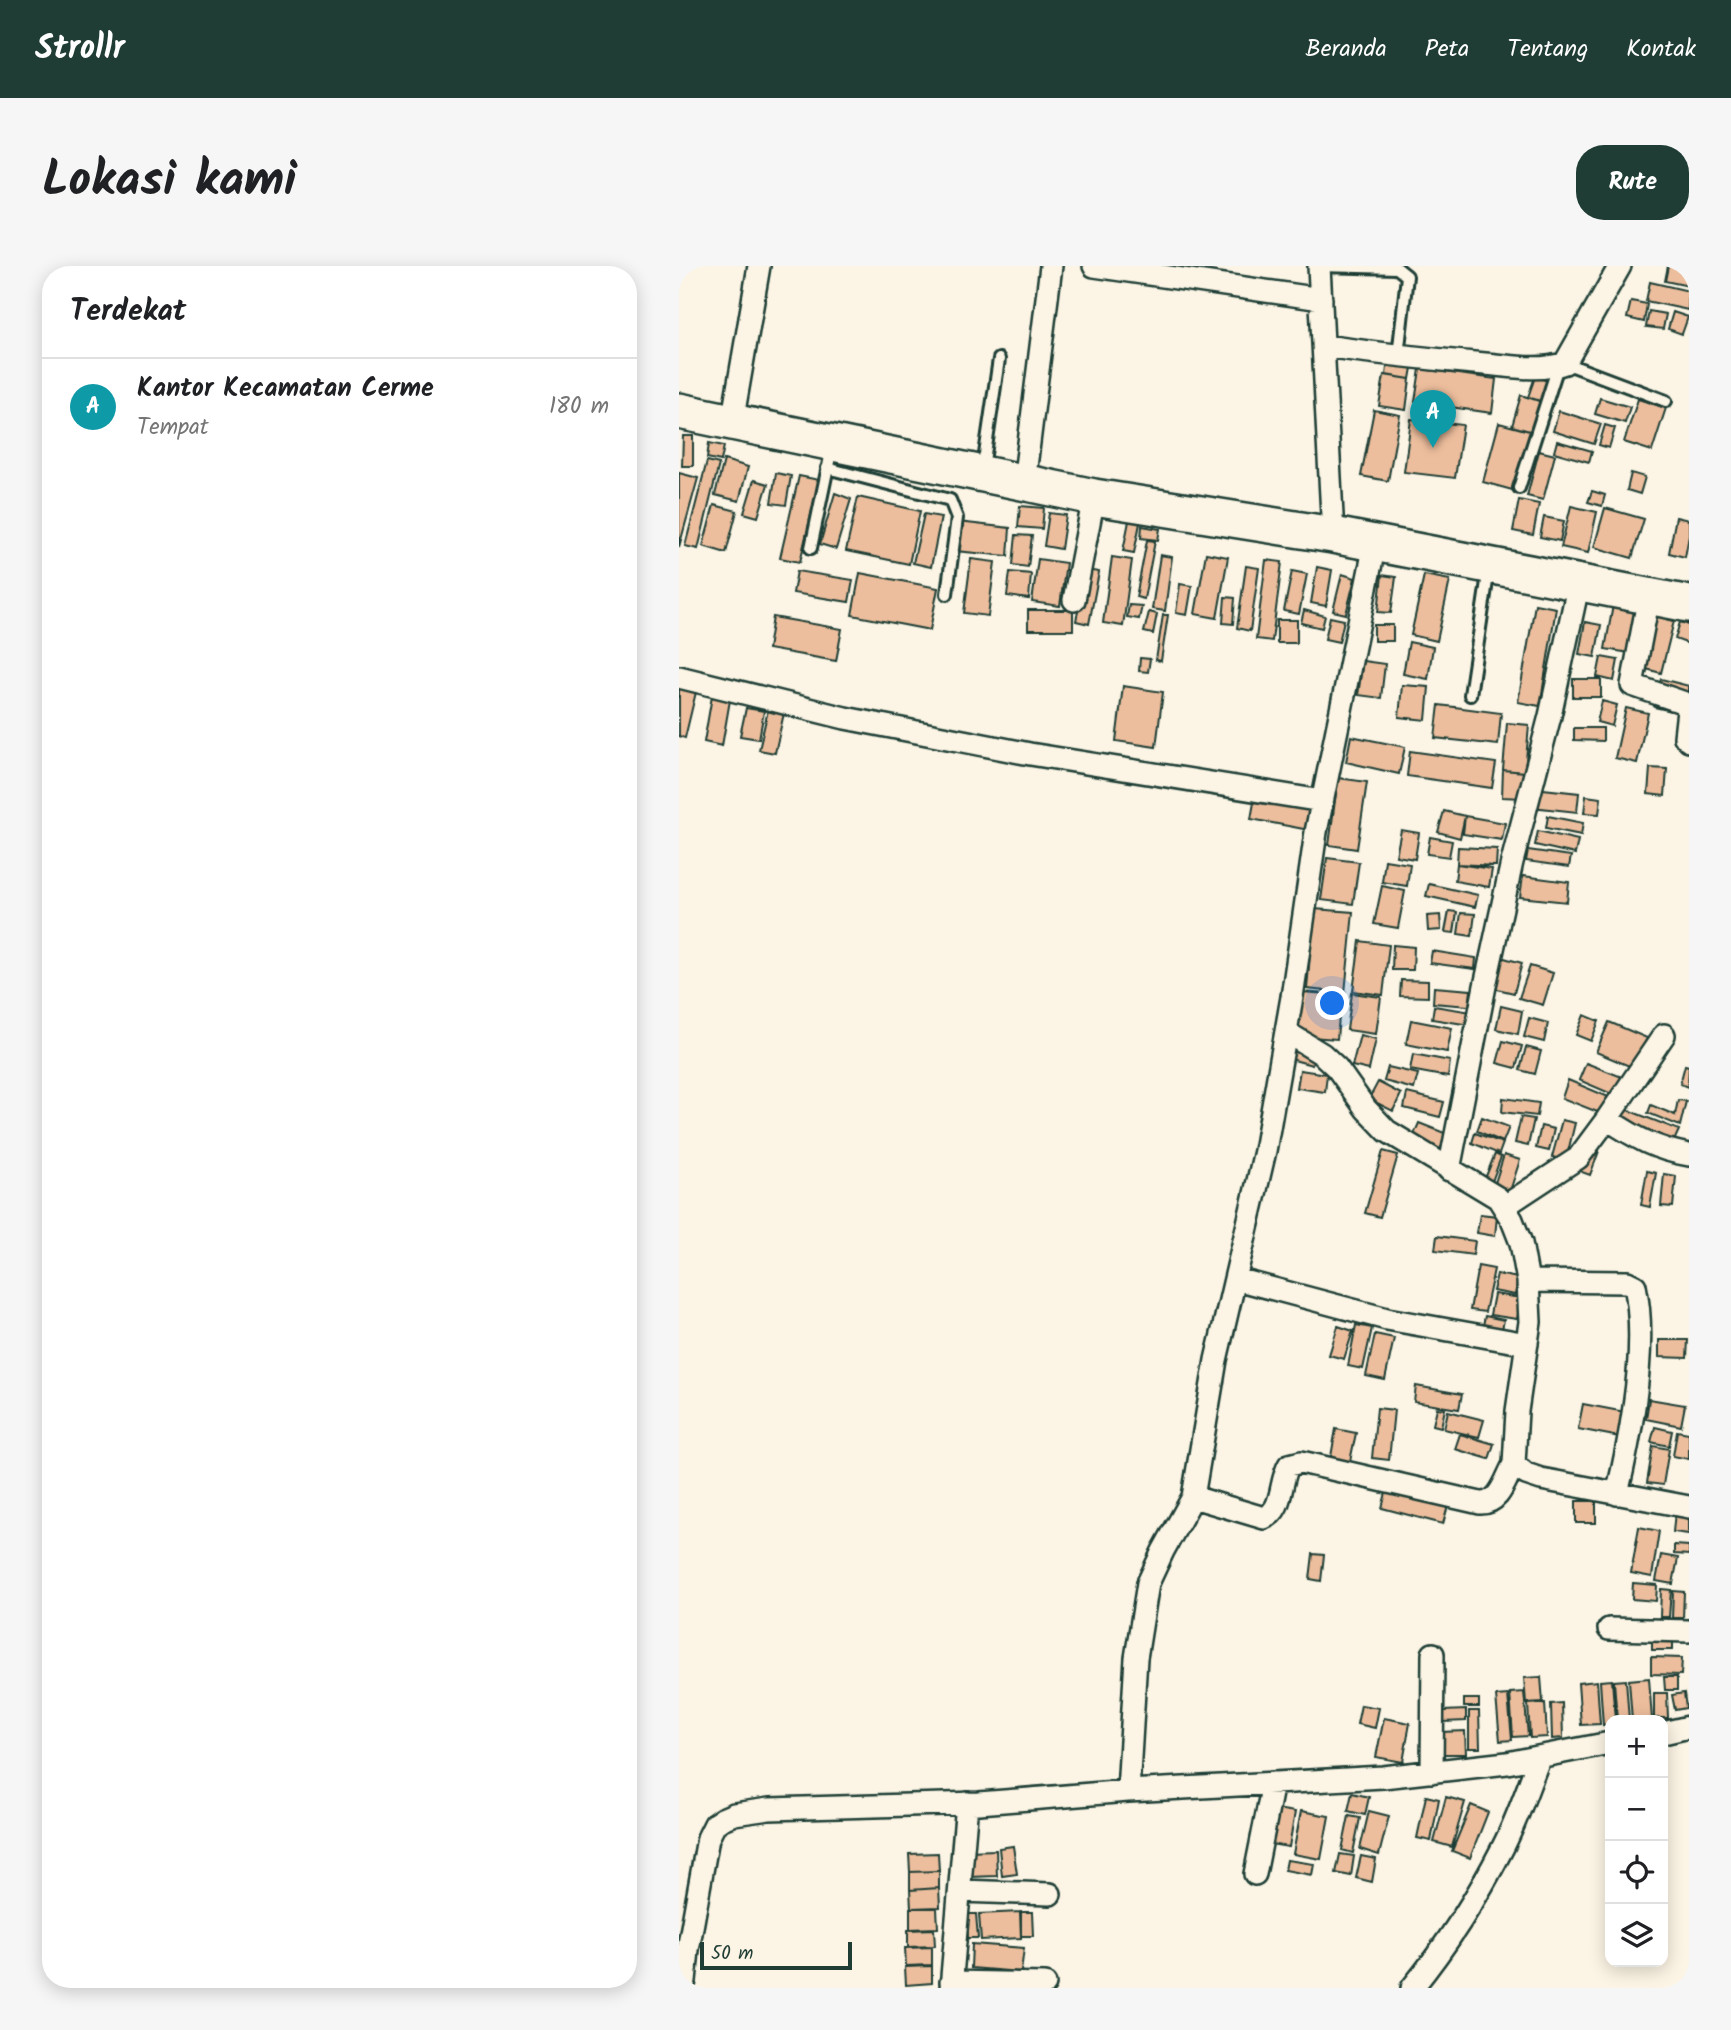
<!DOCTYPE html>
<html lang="id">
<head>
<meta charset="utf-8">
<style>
  :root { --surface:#fff; --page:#f6f6f6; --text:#202124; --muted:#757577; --line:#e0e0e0; --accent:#1f3d34 }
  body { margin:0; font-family:Kalam,sans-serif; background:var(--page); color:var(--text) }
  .controls { position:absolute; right:21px; bottom:21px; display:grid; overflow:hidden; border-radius:14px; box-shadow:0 4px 18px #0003 }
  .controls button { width:63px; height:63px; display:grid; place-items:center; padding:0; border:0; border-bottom:2px solid var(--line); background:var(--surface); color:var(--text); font:35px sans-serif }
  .scale { position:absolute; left:21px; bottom:18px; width:152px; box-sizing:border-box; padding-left:7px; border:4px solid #1f3d34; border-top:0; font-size:19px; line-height:24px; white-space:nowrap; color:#1f3d34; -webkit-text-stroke:5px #fcf5e5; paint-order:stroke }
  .you { position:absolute; left:654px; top:738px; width:24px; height:24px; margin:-18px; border:5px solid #fff; border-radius:50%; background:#1a73e8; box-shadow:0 0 0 10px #1a73e833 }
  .badge { display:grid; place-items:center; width:46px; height:46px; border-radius:50%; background:var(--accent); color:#fff; font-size:23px; font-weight:700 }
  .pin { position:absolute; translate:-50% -58px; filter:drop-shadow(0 2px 4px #0008) }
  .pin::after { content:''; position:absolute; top:37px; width:24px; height:21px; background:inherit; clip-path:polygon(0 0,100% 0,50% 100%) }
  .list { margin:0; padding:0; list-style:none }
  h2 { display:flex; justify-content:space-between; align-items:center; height:91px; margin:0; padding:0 28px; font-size:30px }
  h2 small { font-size:23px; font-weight:400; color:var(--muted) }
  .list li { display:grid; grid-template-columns:46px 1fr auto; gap:21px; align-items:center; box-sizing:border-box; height:98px; padding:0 28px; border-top:2px solid var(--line) }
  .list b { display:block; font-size:26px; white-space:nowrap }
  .list p { margin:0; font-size:23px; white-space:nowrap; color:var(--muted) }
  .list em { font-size:23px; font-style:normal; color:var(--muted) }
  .icon { flex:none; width:38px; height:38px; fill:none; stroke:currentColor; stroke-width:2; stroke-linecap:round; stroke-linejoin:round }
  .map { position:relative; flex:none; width:1010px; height:1722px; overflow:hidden; border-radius:28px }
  header { display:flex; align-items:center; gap:42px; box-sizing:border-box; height:98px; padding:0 35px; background:var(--accent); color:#fff }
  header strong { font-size:33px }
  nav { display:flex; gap:38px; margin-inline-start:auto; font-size:24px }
  .intro { display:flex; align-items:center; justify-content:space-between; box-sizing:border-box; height:168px; padding:0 42px }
  h1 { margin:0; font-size:49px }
  .button { padding:18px 32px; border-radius:28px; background:var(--accent); color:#fff; font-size:24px; font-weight:700 }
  main { display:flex; gap:42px; padding:0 42px }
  aside { flex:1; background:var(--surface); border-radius:28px; box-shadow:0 4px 18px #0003 }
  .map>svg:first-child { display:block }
  .building { fill:#edbe9d; stroke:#1f3d34; stroke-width:2 }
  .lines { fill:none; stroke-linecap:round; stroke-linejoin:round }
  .service-casing { stroke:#1f3d34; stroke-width:16 }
  .minor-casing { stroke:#1f3d34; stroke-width:26 }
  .trunk-casing { stroke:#1f3d34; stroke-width:40 }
  .service { stroke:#fcf5e5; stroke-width:10 }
  .minor { stroke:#fcf5e5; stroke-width:21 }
  .trunk { stroke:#fcf5e5; stroke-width:35 }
</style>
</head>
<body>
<header>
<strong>Strollr</strong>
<nav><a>Beranda</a><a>Peta</a><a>Tentang</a><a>Kontak</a></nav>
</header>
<div class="intro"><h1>Lokasi kami</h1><a class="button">Rute</a></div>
<main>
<aside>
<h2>Terdekat<small></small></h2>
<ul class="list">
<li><span class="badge" style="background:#0f9aa8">A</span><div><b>Kantor Kecamatan Cerme</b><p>Tempat</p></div><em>180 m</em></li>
</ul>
</aside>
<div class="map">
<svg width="1010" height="1722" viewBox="0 0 1010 1722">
  <rect width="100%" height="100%" fill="#fcf5e5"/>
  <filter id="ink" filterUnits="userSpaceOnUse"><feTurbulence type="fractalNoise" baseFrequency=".0143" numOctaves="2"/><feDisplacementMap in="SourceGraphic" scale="14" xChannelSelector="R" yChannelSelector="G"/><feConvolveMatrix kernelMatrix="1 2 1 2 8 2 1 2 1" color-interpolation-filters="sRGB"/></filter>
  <g filter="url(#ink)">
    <path class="building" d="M 989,0 L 1010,0 L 1010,20 L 986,15 Z
      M 971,16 L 1010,25 L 1009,44 L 967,35 Z
      M 952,35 L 968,38 L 965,56 L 948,52 Z
      M 970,45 L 987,48 L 984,63 L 967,61 Z
      M 994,46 L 1009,51 L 1003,68 L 989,63 Z
      M 709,93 L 734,96 L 731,113 L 707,109 Z
      M 741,103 L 817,113 L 813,147 L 736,136 Z
      M 705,109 L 731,113 L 727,144 L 700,140 Z
      M 856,111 L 873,116 L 867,137 L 849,131 Z
      M 842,129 L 863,136 L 854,166 L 833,160 Z
      M 921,132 L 951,141 L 946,157 L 916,148 Z
      M 959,133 L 987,142 L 973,185 L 945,176 Z
      M 695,144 L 721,149 L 709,215 L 682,210 Z
      M 880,145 L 922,158 L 915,178 L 874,165 Z
      M 732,153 L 784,159 L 776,212 L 725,206 Z
      M 820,157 L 854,166 L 837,225 L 804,216 Z
      M 926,159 L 936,162 L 930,182 L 920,179 Z
      M 4,170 L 14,170 L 14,200 L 3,200 Z
      M 878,175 L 913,185 L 910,196 L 875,186 Z
      M 30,177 L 45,180 L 42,195 L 28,192 Z
      M 860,185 L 876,189 L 864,234 L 848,230 Z
      M 45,194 L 69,201 L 60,235 L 36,229 Z
      M 28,195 L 40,198 L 19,283 L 6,280 Z
      M 0,207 L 19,212 L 0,281 Z
      M 97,207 L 112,210 L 107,239 L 92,237 Z
      M 952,207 L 966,211 L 961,228 L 948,224 Z
      M 120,210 L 140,214 L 121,296 L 101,292 Z
      M 75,214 L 89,218 L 79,251 L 65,247 Z
      M 913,225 L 926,229 L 923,240 L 909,236 Z
      M 156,227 L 172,233 L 157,283 L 141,278 Z
      M 179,231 L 241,245 L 230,298 L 167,285 Z
      M 840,234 L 860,238 L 854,269 L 834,265 Z
      M 35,239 L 58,245 L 47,287 L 24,280 Z
      M 341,240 L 365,242 L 363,263 L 339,261 Z
      M 892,240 L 918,246 L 909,287 L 882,281 Z
      M 926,242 L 965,253 L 953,292 L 915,281 Z
      M 370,247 L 387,249 L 382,283 L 365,280 Z
      M 245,248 L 262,251 L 252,301 L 234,297 Z
      M 865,251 L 885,255 L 881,275 L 861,271 Z
      M 997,251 L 1010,254 L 1010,270 L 1006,291 L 990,287 Z
      M 450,255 L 461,257 L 455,287 L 444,285 Z
      M 279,256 L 331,262 L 329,290 L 276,285 Z
      M 463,260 L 481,263 L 479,274 L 462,272 Z
      M 337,269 L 353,270 L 349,301 L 334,299 Z
      M 468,274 L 476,275 L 465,333 L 457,331 Z
      M 527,287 L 549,291 L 538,352 L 516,348 Z
      M 481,289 L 493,291 L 486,345 L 473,343 Z
      M 433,291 L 453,294 L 444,360 L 424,357 Z
      M 292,293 L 316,296 L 309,350 L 285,347 Z
      M 359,293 L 387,297 L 381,340 L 353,336 Z
      M 587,294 L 603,296 L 593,375 L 577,373 Z
      M 567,300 L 580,302 L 571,365 L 558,362 Z
      M 638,301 L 653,304 L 647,340 L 632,337 Z
      M 407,304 L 420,306 L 410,358 L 397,355 Z
      M 118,305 L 174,314 L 170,336 L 114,327 Z
      M 613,305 L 628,308 L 620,348 L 605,345 Z
      M 331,306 L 352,308 L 350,333 L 328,330 Z
      M 181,307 L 259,322 L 251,364 L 173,349 Z
      M 663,308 L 676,312 L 667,348 L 654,345 Z
      M 703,309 L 717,311 L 712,347 L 699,346 Z
      M 745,309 L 771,314 L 758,375 L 732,369 Z
      M 501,318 L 513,320 L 508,349 L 497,347 Z
      M 546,331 L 556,332 L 554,358 L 544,357 Z
      M 856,338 L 877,342 L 861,440 L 839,436 Z
      M 450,339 L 463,340 L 460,353 L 448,351 Z
      M 934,339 L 959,343 L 951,387 L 926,383 Z
      M 349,344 L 394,344 L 394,364 L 349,364 Z
      M 625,344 L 646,350 L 643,362 L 622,357 Z
      M 470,346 L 478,348 L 474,368 L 465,366 Z
      M 969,348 L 995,355 L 982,407 L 956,400 Z
      M 484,349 L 489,349 L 482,395 L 477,394 Z
      M 94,351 L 163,363 L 157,395 L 89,383 Z
      M 651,351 L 665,354 L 660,376 L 646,373 Z
      M 598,354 L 618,354 L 618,377 L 598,377 Z
      M 906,356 L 922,359 L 916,391 L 900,388 Z
      M 1001,356 L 1010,359 L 1010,378 L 996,373 Z
      M 695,359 L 714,359 L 714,375 L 695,375 Z
      M 730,376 L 754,381 L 749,413 L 724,408 Z
      M 922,391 L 939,394 L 935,415 L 918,411 Z
      M 461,392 L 471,393 L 469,406 L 460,405 Z
      M 684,395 L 706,398 L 702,432 L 679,429 Z
      M 894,413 L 922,413 L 922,431 L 894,431 Z
      M 982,413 L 1010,420 L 1010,449 L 975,441 Z
      M 723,419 L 750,421 L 747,454 L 720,451 Z
      M 444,420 L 484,426 L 477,481 L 437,475 Z
      M 0,421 L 17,426 L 6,472 L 0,470 Z
      M 33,430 L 51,434 L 43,480 L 25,476 Z
      M 923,435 L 938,439 L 933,460 L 918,456 Z
      M 760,439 L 822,447 L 819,479 L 756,472 Z
      M 67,442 L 85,445 L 80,473 L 61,470 Z
      M 947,442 L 969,447 L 958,497 L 936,492 Z
      M 89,444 L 105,447 L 96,487 L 80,484 Z
      M 828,457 L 850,459 L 846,506 L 824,504 Z
      M 895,462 L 924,462 L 924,475 L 895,474 Z
      M 672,470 L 726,481 L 720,508 L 667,496 Z
      M 731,485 L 817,497 L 813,522 L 728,510 Z
      M 971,502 L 988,503 L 986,530 L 969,528 Z
      M 824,504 L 846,506 L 844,532 L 823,531 Z
      M 659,512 L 688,516 L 678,583 L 650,579 Z
      M 855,522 L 900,527 L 898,546 L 853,541 Z
      M 907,530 L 922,532 L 920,548 L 905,547 Z
      M 576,531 L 634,542 L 630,564 L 572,553 Z
      M 765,545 L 786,550 L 781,572 L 759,566 Z
      M 786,550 L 826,557 L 823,574 L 784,568 Z
      M 869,550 L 904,557 L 902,569 L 867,562 Z
      M 722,564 L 740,567 L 736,593 L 717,590 Z
      M 859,565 L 899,574 L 896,588 L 856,579 Z
      M 751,571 L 773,575 L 770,591 L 748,588 Z
      M 779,581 L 818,583 L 817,600 L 778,598 Z
      M 849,584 L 892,590 L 890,601 L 847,595 Z
      M 648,592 L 680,596 L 674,638 L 642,634 Z
      M 706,594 L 731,598 L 728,620 L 703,616 Z
      M 778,598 L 813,603 L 810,621 L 776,615 Z
      M 844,610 L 890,616 L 888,636 L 841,631 Z
      M 750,618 L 799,629 L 796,641 L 747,630 Z
      M 703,620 L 726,625 L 719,662 L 695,658 Z
      M 635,643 L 674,646 L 666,727 L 628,723 Z
      M 770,645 L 778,646 L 775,667 L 766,666 Z
      M 782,647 L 796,648 L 793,670 L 779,668 Z
      M 761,649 L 762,664 L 749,665 L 748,650 Z
      M 681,675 L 710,679 L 704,729 L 674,725 Z
      M 714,679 L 735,681 L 734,704 L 713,704 Z
      M 753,685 L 797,692 L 796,703 L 751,697 Z
      M 818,690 L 843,697 L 835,727 L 810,721 Z
      M 851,700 L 874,707 L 864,739 L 840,732 Z
      M 722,714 L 749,715 L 749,731 L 721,730 Z
      M 755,721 L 792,724 L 790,740 L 754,737 Z
      M 622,726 L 662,729 L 658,773 L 618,770 Z
      M 673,727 L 702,731 L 697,768 L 668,764 Z
      M 755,740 L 793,746 L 791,759 L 753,753 Z
      M 822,740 L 843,745 L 839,768 L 817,763 Z
      M 905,749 L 920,755 L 912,775 L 897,769 Z
      M 850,752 L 869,757 L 865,776 L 845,771 Z
      M 732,754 L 773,762 L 768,786 L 727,778 Z
      M 930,756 L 968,772 L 955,802 L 917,786 Z
      M 681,769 L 697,773 L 690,804 L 673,800 Z
      M 824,775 L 843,780 L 837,802 L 818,797 Z
      M 615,778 L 638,785 L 633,799 L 611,793 Z
      M 847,781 L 862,785 L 856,808 L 841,804 Z
      M 734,788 L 771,795 L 769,811 L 731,804 Z
      M 907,797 L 943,811 L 935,829 L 900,814 Z
      M 1006,799 L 1010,800 L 1009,821 L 1001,818 Z
      M 709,801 L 739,808 L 735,823 L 705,815 Z
      M 621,804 L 648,808 L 646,826 L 618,822 Z
      M 889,814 L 932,832 L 926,849 L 883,832 Z
      M 699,816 L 722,828 L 714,845 L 690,833 Z
      M 728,827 L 765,836 L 761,851 L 725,842 Z
      M 824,832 L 860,837 L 858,850 L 823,846 Z
      M 999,834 L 1007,835 L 1001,860 L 969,847 L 972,839 L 996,849 Z
      M 946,843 L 1000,864 L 995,875 L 941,854 Z
      M 803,851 L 830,861 L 824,876 L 798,865 Z
      M 842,851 L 855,853 L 849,880 L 836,877 Z
      M 883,854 L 896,857 L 887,894 L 873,891 Z
      M 740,857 L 768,868 L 761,884 L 733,873 Z
      M 862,860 L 875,863 L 870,885 L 857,882 Z
      M 796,867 L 824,877 L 820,888 L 793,877 Z
      M 909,881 L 920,885 L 911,909 L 900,905 Z
      M 704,885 L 719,889 L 701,951 L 686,947 Z
      M 816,888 L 822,891 L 812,918 L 805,915 Z
      M 825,889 L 841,894 L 831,925 L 815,920 Z
      M 968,905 L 977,907 L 971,941 L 962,939 Z
      M 985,908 L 997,910 L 994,941 L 982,940 Z
      M 801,948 L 818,950 L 816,970 L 798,967 Z
      M 758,970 L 796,975 L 794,989 L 756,984 Z
      M 799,1000 L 815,1003 L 806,1046 L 791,1044 Z
      M 818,1008 L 839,1012 L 836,1029 L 814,1025 Z
      M 815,1028 L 842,1032 L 838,1053 L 811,1049 Z
      M 806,1050 L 825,1054 L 822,1068 L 803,1064 Z
      M 677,1059 L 693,1062 L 684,1103 L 669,1100 Z
      M 659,1060 L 674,1065 L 665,1093 L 650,1089 Z
      M 696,1068 L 715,1072 L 706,1114 L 687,1110 Z
      M 980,1074 L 1009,1074 L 1008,1092 L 980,1091 Z
      M 737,1120 L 783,1128 L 780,1143 L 735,1136 Z
      M 970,1133 L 1006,1139 L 1002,1160 L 967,1153 Z
      M 904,1138 L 946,1146 L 941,1171 L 899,1163 Z
      M 698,1142 L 715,1144 L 710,1194 L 693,1192 Z
      M 758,1142 L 766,1143 L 762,1161 L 754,1159 Z
      M 769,1145 L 805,1154 L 800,1171 L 765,1163 Z
      M 976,1161 L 993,1165 L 990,1180 L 972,1176 Z
      M 657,1163 L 677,1167 L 670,1200 L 651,1196 Z
      M 998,1165 L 1010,1167 L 1010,1193 L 994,1190 Z
      M 781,1168 L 815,1178 L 810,1193 L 776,1183 Z
      M 974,1180 L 990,1183 L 984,1219 L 968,1217 Z
      M 709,1219 L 770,1236 L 764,1258 L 703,1242 Z
      M 897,1235 L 917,1235 L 917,1257 L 897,1257 Z
      M 996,1246 L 1010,1248 L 1010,1268 L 994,1266 Z
      M 960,1261 L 980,1265 L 973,1311 L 952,1307 Z
      M 995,1279 L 1010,1280 L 1010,1289 L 995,1288 Z
      M 634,1288 L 645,1289 L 642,1315 L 631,1313 Z
      M 982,1289 L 999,1292 L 994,1318 L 977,1315 Z
      M 954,1317 L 978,1319 L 977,1335 L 953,1333 Z
      M 982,1323 L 992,1324 L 990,1351 L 981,1351 Z
      M 994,1325 L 1005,1326 L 1004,1352 L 993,1352 Z
      M 973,1369 L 994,1369 L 994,1384 L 973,1384 Z
      M 972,1391 L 1003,1392 L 1002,1409 L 972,1408 Z
      M 862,1411 L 864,1436 L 847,1437 L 845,1412 Z
      M 985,1411 L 998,1411 L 998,1424 L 986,1424 Z
      M 970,1412 L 973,1454 L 953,1454 L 950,1414 Z
      M 933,1414 L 936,1454 L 931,1454 L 931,1458 L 924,1459 L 921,1415 Z
      M 947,1414 L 950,1454 L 938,1454 L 935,1415 Z
      M 918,1415 L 921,1458 L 902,1459 L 899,1417 Z
      M 845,1426 L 849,1470 L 834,1471 L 831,1427 Z
      M 975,1427 L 988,1427 L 989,1452 L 975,1452 Z
      M 1005,1427 L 1007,1442 L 996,1444 L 993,1429 Z
      M 829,1429 L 833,1474 L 821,1475 L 817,1430 Z
      M 785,1433 L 800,1433 L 800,1441 L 785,1441 Z
      M 866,1437 L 868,1471 L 851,1472 L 849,1438 Z
      M 883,1437 L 884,1472 L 873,1473 L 872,1438 Z
      M 682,1439 L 700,1442 L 696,1462 L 678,1458 Z
      M 787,1444 L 787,1455 L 764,1456 L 764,1445 Z
      M 790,1445 L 800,1445 L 801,1482 L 790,1482 Z
      M 705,1452 L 731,1457 L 724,1496 L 697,1491 Z
      M 786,1465 L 787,1488 L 763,1488 L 762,1466 Z
      M 673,1527 L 690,1531 L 686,1549 L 669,1545 Z
      M 747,1530 L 760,1533 L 752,1575 L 738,1572 Z
      M 767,1531 L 786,1536 L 773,1581 L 755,1576 Z
      M 792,1539 L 809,1546 L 791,1592 L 773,1585 Z
      M 597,1543 L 616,1546 L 610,1581 L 591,1578 Z
      M 622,1545 L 650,1550 L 642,1593 L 614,1588 Z
      M 690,1545 L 710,1550 L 700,1589 L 681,1583 Z
      M 670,1550 L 681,1552 L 674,1587 L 663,1584 Z
      M 334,1580 L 338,1608 L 323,1610 L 320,1582 Z
      M 317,1584 L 318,1610 L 289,1611 L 288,1585 Z
      M 259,1587 L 260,1605 L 231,1606 L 230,1588 Z
      M 661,1588 L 675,1590 L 672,1610 L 657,1607 Z
      M 682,1590 L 697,1593 L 693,1616 L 677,1612 Z
      M 608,1594 L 635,1598 L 633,1609 L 606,1604 Z
      M 260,1605 L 260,1622 L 231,1624 L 231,1606 Z
      M 260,1622 L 261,1641 L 232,1642 L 231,1624 Z
      M 231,1642 L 258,1642 L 259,1662 L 231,1663 Z
      M 341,1646 L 342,1672 L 302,1674 L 300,1648 Z
      M 342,1646 L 353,1646 L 354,1670 L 342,1670 Z
      M 288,1648 L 297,1648 L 299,1672 L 289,1672 Z
      M 255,1663 L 256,1680 L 229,1681 L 229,1664 Z
      M 293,1678 L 345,1682 L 342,1706 L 292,1702 Z
      M 253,1681 L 253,1699 L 227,1700 L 226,1682 Z
      M 253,1700 L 253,1717 L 227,1719 L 226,1701 Z"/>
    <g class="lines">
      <defs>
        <path id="service" d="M 640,0 L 718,2 L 728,10 L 719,90
          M 886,97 L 987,135
          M 148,202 L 271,234 L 278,252 L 268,328
          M 304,202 L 320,93
          M 840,222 L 879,100
          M 132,282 L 153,181
          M 791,429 L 810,302"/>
        <path id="minor" d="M 415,0 L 642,33
          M 640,0 L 654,269
          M 646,80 C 699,88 752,93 806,98 C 831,100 862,106 886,97 L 941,0
          M 53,157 L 80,0
          M 345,217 L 372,0
          M 970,330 L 953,419 L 1006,437 L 1009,444 L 1006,471 L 1010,475
          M 395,334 L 415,231
          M 0,411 L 166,452 L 351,488 L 643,535
          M 607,766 L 643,788 L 658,802 L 687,843 L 708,865 L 819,932 L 833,954 L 842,977 L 849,1015 L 851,1056 L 838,1145 L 835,1198 L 847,1208 L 862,1213 L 1010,1241
          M 928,853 C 957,872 976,883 1010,889
          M 770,904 L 806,720 L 833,596 L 871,450 L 900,316
          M 826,940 L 899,892 L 928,853 L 985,769
          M 557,1013 L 708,1053 L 848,1078
          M 849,1015 L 948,1016 L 956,1020 C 969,1079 952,1169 938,1228
          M 514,1231 L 585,1252 C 605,1244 600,1216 610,1199 L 622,1196 L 801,1237 C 821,1238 826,1214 835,1198
          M 930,1363 L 1010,1365
          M 984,1467 L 1010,1461
          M 753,1506 L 754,1388
          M 449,1525 L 457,1392 L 469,1317 L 484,1285 L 514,1231 L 537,1094 L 586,885 L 613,731 L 637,566 L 696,278
          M 576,1608 L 594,1517
          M 281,1625 L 371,1628
          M 6,1715 L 9,1684 L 29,1572 L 36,1558 L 43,1553 L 55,1548 L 90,1543 L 300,1537 L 449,1525 L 704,1511 L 828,1497 L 931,1477
          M 272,1716 L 366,1718
          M 272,1722 L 288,1537
          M 733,1722 C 768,1679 799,1630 824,1581 C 839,1552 849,1520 861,1491"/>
        <path id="trunk" d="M 0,145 L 415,231 L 654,269 L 1010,338"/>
      </defs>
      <use href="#service" class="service-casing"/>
      <use href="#minor" class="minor-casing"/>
      <use href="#trunk" class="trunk-casing"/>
      <use href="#service" class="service"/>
      <use href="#minor" class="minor"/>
      <use href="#trunk" class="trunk"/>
    </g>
  </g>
</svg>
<div class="controls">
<button>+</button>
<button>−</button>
<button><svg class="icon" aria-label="locate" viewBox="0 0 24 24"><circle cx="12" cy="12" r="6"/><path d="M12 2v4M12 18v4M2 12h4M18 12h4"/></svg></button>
<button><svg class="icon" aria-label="layers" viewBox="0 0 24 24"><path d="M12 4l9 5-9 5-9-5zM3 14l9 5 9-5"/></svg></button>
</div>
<div class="scale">50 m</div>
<div class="you"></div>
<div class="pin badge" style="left:754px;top:182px;background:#0f9aa8">A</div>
</div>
</main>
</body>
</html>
